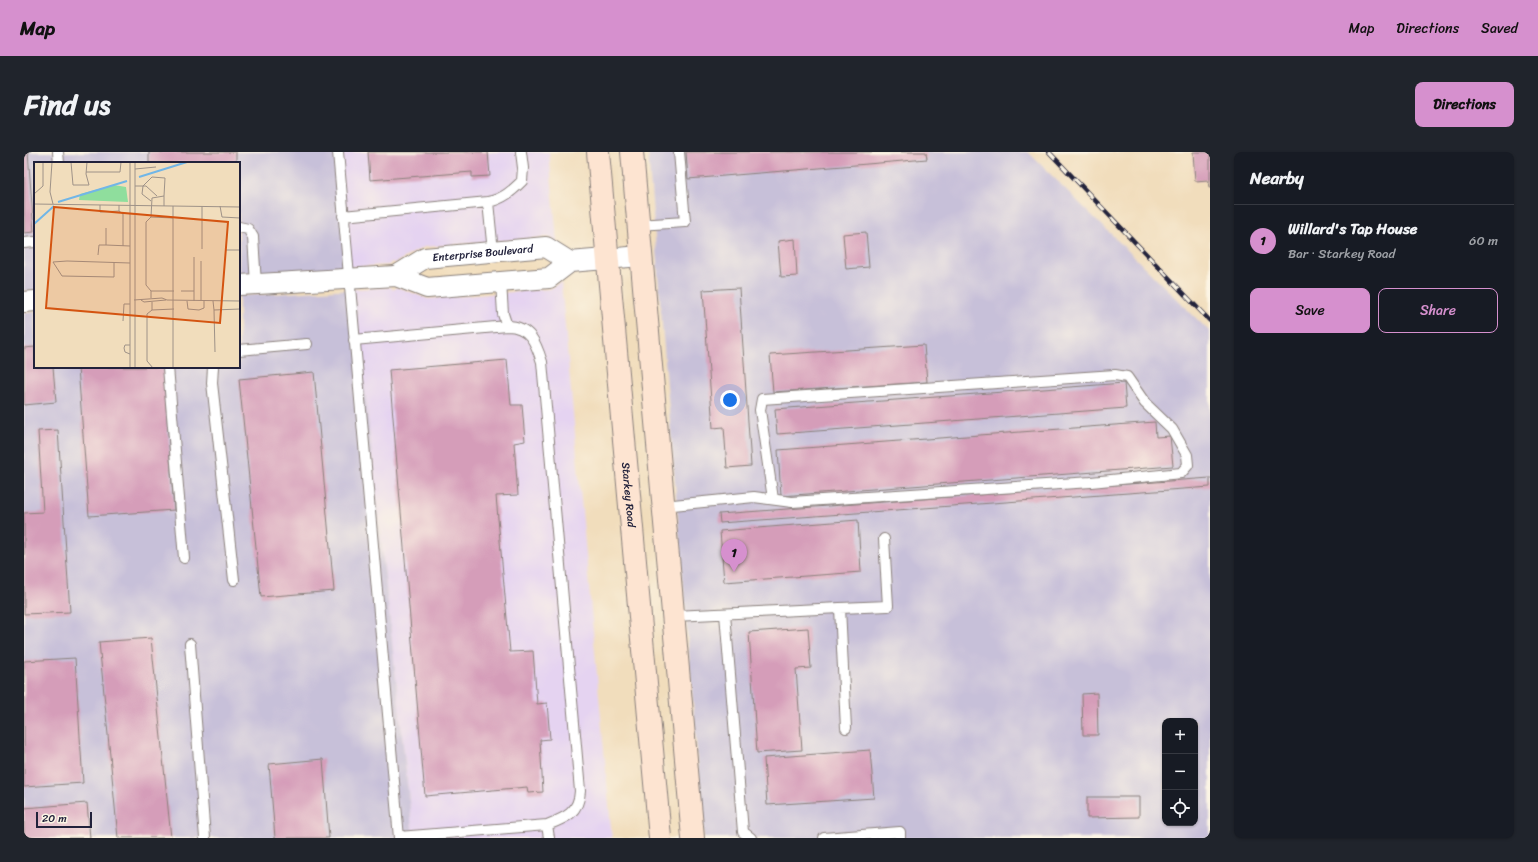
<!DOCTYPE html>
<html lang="en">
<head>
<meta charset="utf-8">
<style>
  :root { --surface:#171b24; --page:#20242c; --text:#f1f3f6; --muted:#9ea1a6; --line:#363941; --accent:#d690ce }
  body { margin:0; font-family:Sriracha,sans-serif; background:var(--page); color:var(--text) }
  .controls { position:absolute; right:12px; bottom:12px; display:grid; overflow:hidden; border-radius:8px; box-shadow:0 1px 3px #0004 }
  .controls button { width:36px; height:36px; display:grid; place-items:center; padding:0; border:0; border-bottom:1px solid var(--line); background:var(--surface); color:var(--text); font:20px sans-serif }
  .scale { position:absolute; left:12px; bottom:10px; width:56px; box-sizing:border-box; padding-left:4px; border:2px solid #22223b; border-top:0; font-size:11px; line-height:14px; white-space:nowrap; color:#22223b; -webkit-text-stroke:3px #fcf5e5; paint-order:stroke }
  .you { position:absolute; left:706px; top:248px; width:14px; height:14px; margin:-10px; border:3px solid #fff; border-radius:50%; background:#1a73e8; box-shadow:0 0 0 6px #1a73e833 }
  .badge { display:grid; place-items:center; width:26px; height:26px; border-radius:50%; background:var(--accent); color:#111; font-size:13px; font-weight:700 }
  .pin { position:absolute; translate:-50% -33px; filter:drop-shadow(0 1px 2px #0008) }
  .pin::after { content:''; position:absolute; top:21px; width:14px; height:12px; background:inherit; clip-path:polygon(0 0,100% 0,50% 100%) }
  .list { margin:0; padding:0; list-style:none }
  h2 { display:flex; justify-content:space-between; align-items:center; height:52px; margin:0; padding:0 16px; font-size:17px }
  h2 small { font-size:13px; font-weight:400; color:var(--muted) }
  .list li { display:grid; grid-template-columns:26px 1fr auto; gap:12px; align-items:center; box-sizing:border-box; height:72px; padding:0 16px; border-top:1px solid var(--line) }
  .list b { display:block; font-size:15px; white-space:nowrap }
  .list p { margin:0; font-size:13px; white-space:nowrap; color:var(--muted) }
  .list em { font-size:13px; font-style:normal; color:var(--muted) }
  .actions { display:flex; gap:8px; padding:12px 16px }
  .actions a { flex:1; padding:9px 0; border:1px solid var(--accent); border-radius:8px; text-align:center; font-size:14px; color:var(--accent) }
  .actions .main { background:var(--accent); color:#111 }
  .icon { flex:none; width:22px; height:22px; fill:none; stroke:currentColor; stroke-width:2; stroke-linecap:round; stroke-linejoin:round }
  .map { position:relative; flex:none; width:1186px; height:686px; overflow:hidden; border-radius:8px }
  header { display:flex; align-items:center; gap:24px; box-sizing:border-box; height:56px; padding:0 20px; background:var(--accent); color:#111 }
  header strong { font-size:19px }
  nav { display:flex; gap:22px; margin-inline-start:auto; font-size:14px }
  .intro { display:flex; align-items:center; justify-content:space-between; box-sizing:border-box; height:96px; padding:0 24px }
  h1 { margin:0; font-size:28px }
  .button { padding:10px 18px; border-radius:8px; background:var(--accent); color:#111; font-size:14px; font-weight:700 }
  main { display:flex; gap:24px; padding:0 24px }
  aside { flex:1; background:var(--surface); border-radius:8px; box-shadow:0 1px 3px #0004 }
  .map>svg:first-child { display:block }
  .built { fill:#e5d3f1 }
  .industrial { fill:#c7c0d9; fill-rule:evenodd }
  .building { fill:#d59db9 }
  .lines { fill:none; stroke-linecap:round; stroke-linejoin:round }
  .service-casing { stroke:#8a807c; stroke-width:12 }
  .minor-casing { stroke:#8a807c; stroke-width:22 }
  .secondary-casing { stroke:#8a807c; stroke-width:24 }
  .service { stroke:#fff; stroke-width:10 }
  .minor { stroke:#fff; stroke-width:20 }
  .secondary { stroke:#fde4d1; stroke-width:22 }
  .rail-casing { stroke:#22223b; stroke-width:4.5 }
  .rail { stroke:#fcf5e5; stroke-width:3; stroke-dasharray:9; stroke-linecap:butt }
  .labels { text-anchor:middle; stroke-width:4; stroke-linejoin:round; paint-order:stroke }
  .street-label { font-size:11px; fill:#22223b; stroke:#fcf5e5 }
  .inset-river { fill:none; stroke:#71b6e7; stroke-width:2 }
  .inset-road { fill:none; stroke:#9e9288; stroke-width:1 }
  .view { fill:#d45411; fill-opacity:0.15; stroke:#d45411; stroke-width:2 }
  .inset-edge { fill:none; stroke:#22223b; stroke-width:2 }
</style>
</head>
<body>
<header>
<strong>Map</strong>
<nav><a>Map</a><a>Directions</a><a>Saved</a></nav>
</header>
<div class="intro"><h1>Find us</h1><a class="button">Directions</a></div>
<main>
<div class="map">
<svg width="1186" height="686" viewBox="0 0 1186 686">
  <rect width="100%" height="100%" fill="#fcf5e5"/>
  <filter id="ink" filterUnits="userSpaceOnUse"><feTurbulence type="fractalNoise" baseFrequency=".025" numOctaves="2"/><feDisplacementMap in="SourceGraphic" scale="8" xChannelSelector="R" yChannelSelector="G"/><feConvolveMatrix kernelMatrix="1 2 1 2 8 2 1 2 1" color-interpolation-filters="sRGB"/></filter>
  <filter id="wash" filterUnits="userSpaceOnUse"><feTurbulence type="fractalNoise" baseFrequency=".012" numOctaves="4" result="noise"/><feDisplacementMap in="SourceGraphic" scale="16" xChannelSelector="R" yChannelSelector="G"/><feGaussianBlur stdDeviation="0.9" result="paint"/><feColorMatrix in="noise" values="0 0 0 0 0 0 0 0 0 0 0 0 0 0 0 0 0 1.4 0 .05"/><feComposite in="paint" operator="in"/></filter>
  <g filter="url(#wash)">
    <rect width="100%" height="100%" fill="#f1ddbc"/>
    <path class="built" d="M 315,0 L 525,0 L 533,90 L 527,86 L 522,85 L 400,95 L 371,111 L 367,110 L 365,113 L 327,115 Z
      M 537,130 L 588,686 L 389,686 L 330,137 L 367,135 L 369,138 L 373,135 L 404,147 L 526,137 Z"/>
    <path class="industrial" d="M 0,0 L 315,0 L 327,115 L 215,122 L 215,11 L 11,11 L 11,138 L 0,139 Z
      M 624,0 L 1004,0 L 1186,180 L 1186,686 L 680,686 ZM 1141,569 L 1171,569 L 1171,671 L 1141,671 Z
      M 330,137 L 389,686 L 0,686 L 0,161 L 11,160 L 11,215 L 215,215 L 215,144 Z"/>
    <g id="blocks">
      <path class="building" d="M 0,0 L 4,0 L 10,80 L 0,81 Z
        M 125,0 L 212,0 L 212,11 L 125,11 Z
        M 344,0 L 464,0 L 466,24 L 448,25 L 448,20 L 346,28 Z
        M 662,0 L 902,0 L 903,7 L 664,27 Z
        M 1169,0 L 1186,0 L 1186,36 L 1185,36 L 1184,28 L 1171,29 Z
        M 842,80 L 845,115 L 822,117 L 819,82 Z
        M 771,87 L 773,124 L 757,125 L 754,89 Z
        M 715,136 L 727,314 L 703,316 L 700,275 L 689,276 L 679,138 Z
        M 900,193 L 903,230 L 749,240 L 746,203 Z
        M 11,195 L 11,215 L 29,215 L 32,250 L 0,253 L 0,196 Z
        M 483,208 L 487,253 L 498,253 L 501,289 L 490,291 L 494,343 L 472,344 L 486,500 L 509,499 L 513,552 L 523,551 L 526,587 L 516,588 L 519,640 L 504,641 L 503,635 L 401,644 L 365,218 Z
        M 54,215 L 139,215 L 150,358 L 65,364 Z
        M 290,220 L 310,439 L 237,445 L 215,227 Z
        M 1100,231 L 1102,256 L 753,282 L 751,257 Z
        M 1131,270 L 1132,285 L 1146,284 L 1149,314 L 757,344 L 754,298 Z
        M 34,278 L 46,460 L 0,462 L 0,361 L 19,360 L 14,279 Z
        M 1186,326 L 1186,335 L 696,371 L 695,362 Z
        M 834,368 L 837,420 L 700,430 L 696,379 Z
        M 784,476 L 787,516 L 772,517 L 778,598 L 733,601 L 725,480 Z
        M 127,486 L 147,686 L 94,686 L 75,490 Z
        M 51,506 L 59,631 L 0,635 L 0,509 Z
        M 1073,541 L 1074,583 L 1059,583 L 1058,542 Z
        M 846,598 L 850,646 L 743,653 L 740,606 Z
        M 299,607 L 305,686 L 251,686 L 245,612 Z
        M 1063,645 L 1115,645 L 1115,665 L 1063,666 Z
        M 63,651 L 66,686 L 0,686 L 0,656 Z"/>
    </g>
  </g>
  <g filter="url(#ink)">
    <use href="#blocks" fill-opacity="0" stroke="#8a807c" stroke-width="1"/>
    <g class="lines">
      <defs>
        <path id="service" d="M 34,0 L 35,11
          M 314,0 L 375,686
          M 319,64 L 464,50
          M 614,73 L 661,70 L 655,0
          M 215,75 L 224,77 L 229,85 L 232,132
          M 0,91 L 11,90
          M 469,100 L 464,50 C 479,47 488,39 498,29 L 499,16 L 497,0
          M 477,130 L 479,162 L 483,174 C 506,174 512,191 518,210 L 556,639 C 555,661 541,666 523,673 L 525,686
          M 330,188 L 483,174
          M 215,198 L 283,192
          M 144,215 L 160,406
          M 189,215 L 188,231 L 210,428
          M 639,354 L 730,345 L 768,350 L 1067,330 L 1157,321 L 1164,313 L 1163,303 L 1148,277 L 1121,251 L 1103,225 L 1091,223 L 738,247 L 736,258 L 749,347
          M 816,456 L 864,454 L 860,387
          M 701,462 L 719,680 L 727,686
          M 650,464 L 816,456 L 822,576
          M 166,492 L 181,686
          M 375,685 L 523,673
          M 800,686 L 876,680 L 876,686"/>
        <g id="minor">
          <path id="s1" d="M 372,124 L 401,106 L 522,95 L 546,110"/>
          <path d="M 215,133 L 372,124 L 403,136 L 525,126 L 546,110 L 617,104"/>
          <path d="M 0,150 L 11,149"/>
        </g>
        <g id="secondary">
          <path id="s2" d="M 574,0 L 636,686"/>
          <path d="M 608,0 L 669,686"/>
        </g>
      </defs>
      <use href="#service" class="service-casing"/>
      <use href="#minor" class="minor-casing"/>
      <use href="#secondary" class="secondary-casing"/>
      <use href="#service" class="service"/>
      <use href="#minor" class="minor"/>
      <use href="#secondary" class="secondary"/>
      <defs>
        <path id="rail" d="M 1025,0 L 1186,169"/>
      </defs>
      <use href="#rail" class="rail-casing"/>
      <use href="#rail" class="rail"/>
    </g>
  </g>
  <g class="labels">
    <g class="street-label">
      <text dy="4" stroke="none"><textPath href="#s1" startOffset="92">Enterprise Boulevard</textPath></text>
      <text dy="4" stroke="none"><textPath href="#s2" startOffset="344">Starkey Road</textPath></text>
    </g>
  </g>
  <g transform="translate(10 10)">
    <rect width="206" height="206" fill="#f1ddbc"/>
    <path d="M 80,23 L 92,25 L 94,40 L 45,38 L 46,32 Z" fill="#8fde9d"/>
    <path class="inset-river" d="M 105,15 L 153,0M 24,40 L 93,19M 0,62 L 20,44"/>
    <path class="inset-road" d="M 18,0 L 16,30 L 19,42M 37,0 L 39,23 L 55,23 L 52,12 L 53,0M 96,0 L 96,206M 101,0 L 101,206M 101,7 L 122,5M 52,10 L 86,10 L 87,0M 101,24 L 112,24 L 123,34M 0,32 L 9,24 L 9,0M 117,39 L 108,32 L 109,24 L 118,15 L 131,16 L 130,34M 0,42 L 206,45M 66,43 L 66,50 L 85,49M 85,43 L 85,49 L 89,52 L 89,84M 139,44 L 139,206M 186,44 L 188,55 L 206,56M 117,55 L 139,56M 72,66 L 72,83 L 96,84M 168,87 L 168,44M 192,88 L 206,88M 64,93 L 65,83 L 72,83M 80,100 L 80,115 L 28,114 L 19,100 L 33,99 L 96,101M 117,129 L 140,129M 147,129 L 160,129 L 160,139M 160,129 L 160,95M 117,136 L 117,129 L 112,123 L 112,60 L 117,55 L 118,36 L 130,34 L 130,44M 100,138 L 128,136 L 133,138 L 206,139M 107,138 L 110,140 L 132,138M 153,139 L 154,147 L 165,148 L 170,146 L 170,139M 167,139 L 167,99M 179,139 L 180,148 L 206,147M 118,140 L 118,148 L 113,152 L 113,199 L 119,206M 118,148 L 140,147M 180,148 L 181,190M 89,159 L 90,142 L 96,142M 96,183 L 91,183 L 90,186 L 91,190 L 96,192"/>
    <path class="view" d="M 20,45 L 194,60 L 186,161 L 12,146 Z"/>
    <rect width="206" height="206" class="inset-edge"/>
  </g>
</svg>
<div class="controls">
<button>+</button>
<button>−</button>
<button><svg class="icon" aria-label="locate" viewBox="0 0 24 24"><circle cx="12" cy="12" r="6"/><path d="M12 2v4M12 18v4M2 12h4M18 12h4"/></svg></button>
</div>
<div class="scale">20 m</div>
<div class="you"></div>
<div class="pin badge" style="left:710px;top:420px">1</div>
</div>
<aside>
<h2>Nearby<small></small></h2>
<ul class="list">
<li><span class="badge">1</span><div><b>Willard's Tap House</b><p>Bar · Starkey Road</p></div><em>60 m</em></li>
</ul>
<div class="actions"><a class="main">Save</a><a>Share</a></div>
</aside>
</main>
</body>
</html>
